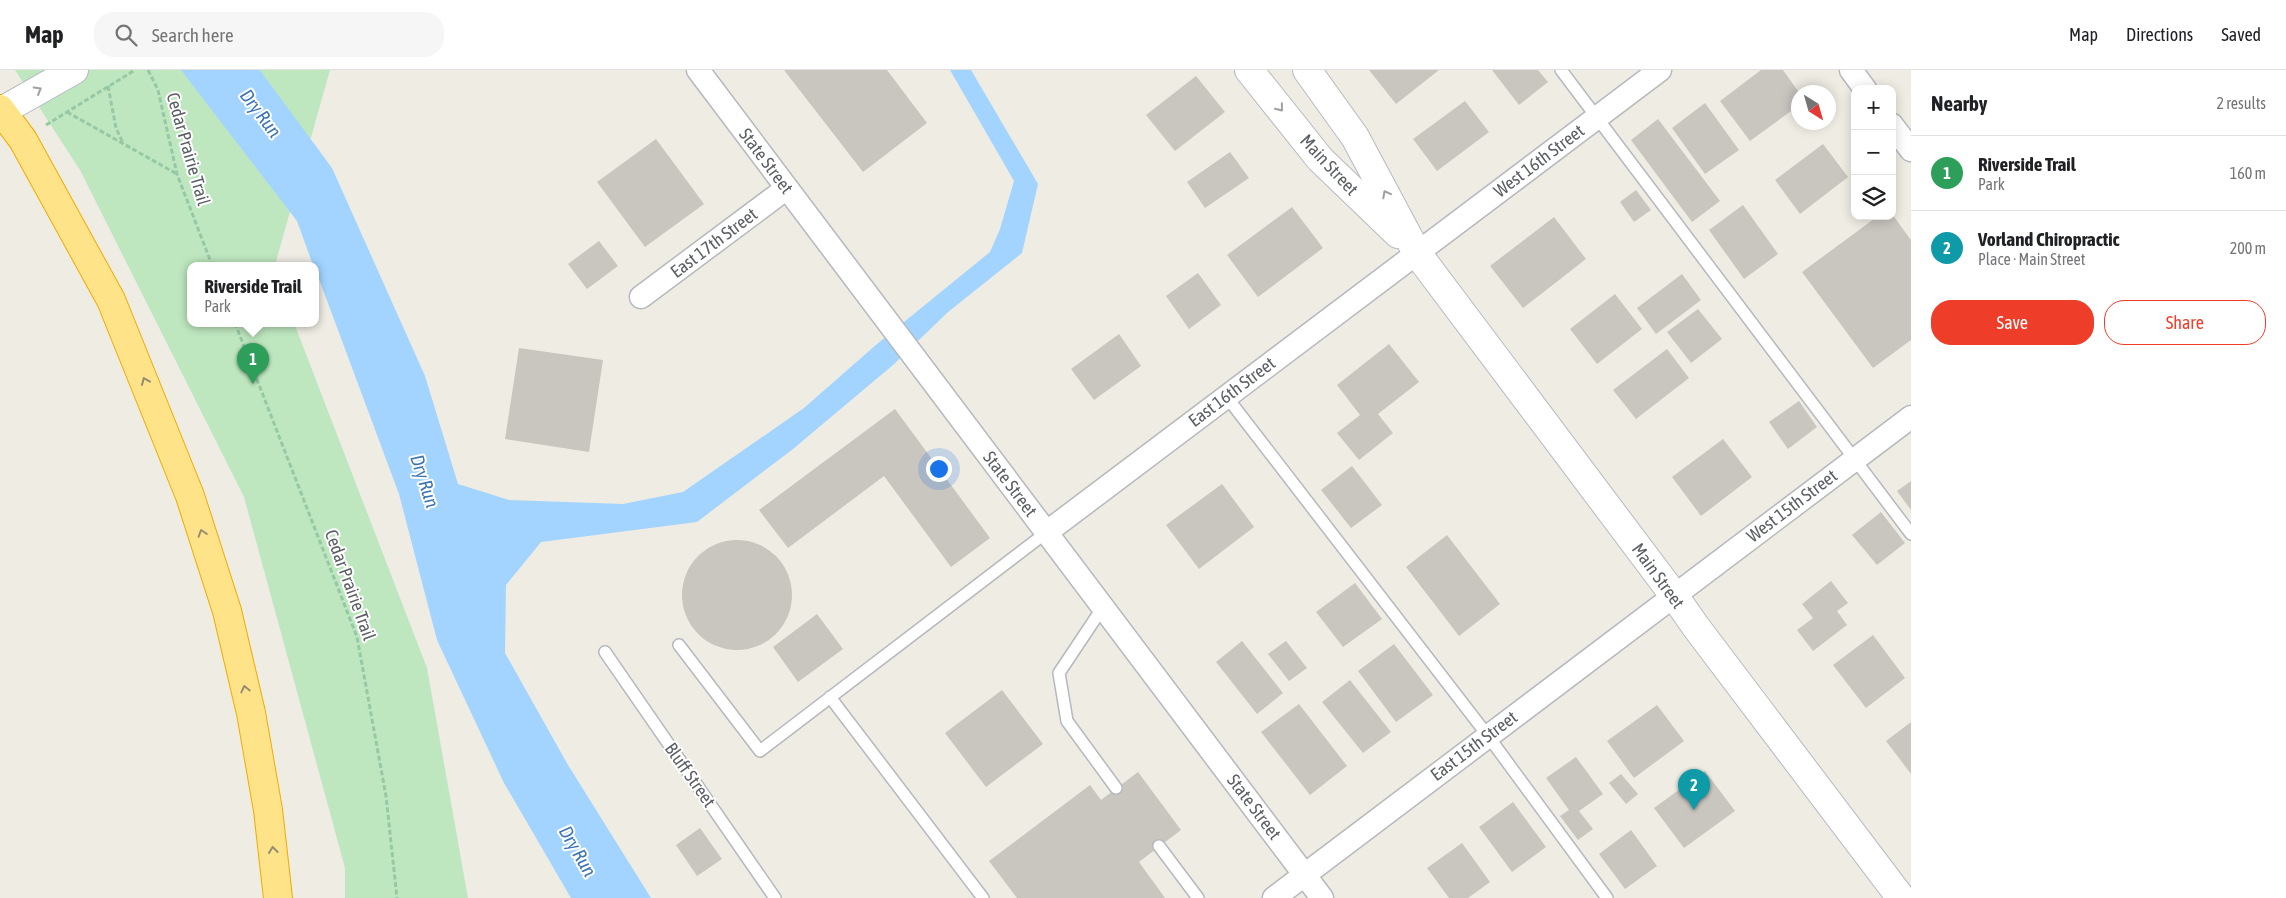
<!DOCTYPE html>
<html lang="en">
<head>
<meta charset="utf-8">
<style>
  :root { --surface:#fff; --page:#f6f6f6; --text:#202124; --muted:#757577; --line:#e0e0e0; --accent:#ee3d29 }
  body { margin:0; font-family:"Asap Condensed",sans-serif; background:var(--page); color:var(--text) }
  .controls { position:absolute; right:15px; top:15px; display:grid; overflow:hidden; border-radius:10px; box-shadow:0 2px 12px #0003 }
  .controls button { width:45px; height:45px; display:grid; place-items:center; padding:0; border:0; border-bottom:1px solid var(--line); background:var(--surface); color:var(--text); font:25px sans-serif }
  .compass { position:absolute; left:1791px; top:15px; width:45px; height:45px; border-radius:50%; background:var(--surface); box-shadow:0 2px 12px #0003; rotate:143deg }
  .you { position:absolute; left:938px; top:398px; width:18px; height:18px; margin:-12px; border:4px solid #fff; border-radius:50%; background:#1a73e8; box-shadow:0 0 0 8px #1a73e833 }
  .badge { display:grid; place-items:center; width:32px; height:32px; border-radius:50%; background:var(--accent); color:#fff; font-size:16px; font-weight:700 }
  .pin { position:absolute; translate:-50% -41px; filter:drop-shadow(0 1px 2px #0008) }
  .pin::after { content:''; position:absolute; top:26px; width:18px; height:15px; background:inherit; clip-path:polygon(0 0,100% 0,50% 100%) }
  .popup { position:absolute; left:187px; top:192px; width:132px; height:65px; box-sizing:border-box; display:grid; place-content:center; border-radius:10px; background:var(--surface); filter:drop-shadow(0 1px 4px #0005); font-size:16px; white-space:nowrap; color:var(--muted) }
  .popup b { font-size:19px; color:var(--text) }
  .popup::after { content:''; position:absolute; left:50%; top:100%; margin-left:-10px; border:10px solid transparent; border-top-color:var(--surface) }
  .list { margin:0; padding:0; list-style:none }
  h2 { display:flex; justify-content:space-between; align-items:center; height:65px; margin:0; padding:0 20px; font-size:21px }
  h2 small { font-size:16px; font-weight:400; color:var(--muted) }
  .list li { display:grid; grid-template-columns:32px 1fr auto; gap:15px; align-items:center; box-sizing:border-box; height:75px; padding:0 20px; border-top:1px solid var(--line) }
  .list b { display:block; font-size:19px; white-space:nowrap }
  .list p { margin:0; font-size:16px; white-space:nowrap; color:var(--muted) }
  .list em { font-size:16px; font-style:normal; color:var(--muted) }
  .actions { display:flex; gap:10px; padding:15px 20px }
  .actions a { flex:1; padding:11px 0; border:1px solid var(--accent); border-radius:20px; text-align:center; font-size:18px; color:var(--accent) }
  .actions .main { background:var(--accent); color:#fff }
  .icon { flex:none; width:28px; height:28px; fill:none; stroke:currentColor; stroke-width:2; stroke-linecap:round; stroke-linejoin:round }
  .map { position:relative; flex:none; width:1911px; height:828px; overflow:hidden }
  header { display:flex; align-items:center; gap:30px; box-sizing:border-box; height:70px; padding:0 25px; background:var(--surface); border-bottom:1px solid var(--line) }
  header strong { font-size:24px }
  nav { display:flex; gap:28px; margin-inline-start:auto; font-size:18px }
  .search { width:350px; height:45px; background:var(--page); display:flex; align-items:center; gap:12px; box-sizing:border-box; padding:0 18px; border-radius:20px; color:var(--muted); font-size:19px }
  main { display:flex }
  aside { flex:1; background:var(--surface) }
  .map>svg:first-child { display:block }
  .green { fill:#bee7bf }
  .water { fill:#a2d4ff }
  .building { fill:#c9c6c0 }
  .lines { fill:none; stroke-linecap:round; stroke-linejoin:round }
  .service-casing { stroke:#b5b9bd; stroke-width:14 }
  .minor-casing { stroke:#b5b9bd; stroke-width:25 }
  .secondary-casing { stroke:#b6bac0; stroke-width:30 }
  .motorway-casing { stroke:#f1ab00; stroke-width:30 }
  .path { stroke:#97c8a6; stroke-width:3; stroke-dasharray:5 2.5; stroke-linecap:butt }
  .service { stroke:#fff; stroke-width:11 }
  .minor { stroke:#fff; stroke-width:22 }
  .secondary { stroke:#fff; stroke-width:28 }
  .motorway { stroke:#ffe389; stroke-width:28 }
  .oneway { stroke:#9d9fa2 }
  .oneway2 { stroke:#948d71 }
  .labels { text-anchor:middle; stroke-width:4; stroke-linejoin:round; paint-order:stroke }
  .street-label { font-size:18px; fill:#5b5f64; stroke:#fff }
  .water-label { font-size:19px; font-style:italic; fill:#3c74b4; stroke:#fff }
</style>
</head>
<body>
<header>
<strong>Map</strong>
<div class="search"><svg class="icon" aria-label="search" viewBox="0 0 24 24"><circle cx="10" cy="10" r="6"/><path d="M15 15l6 6"/></svg>Search here</div>
<nav><a>Map</a><a>Directions</a><a>Saved</a></nav>
</header>
<main>
<div class="map">
<svg width="1911" height="828" viewBox="0 0 1911 828">
  <rect width="100%" height="100%" fill="#eeece3"/>
  <path class="green" d="M 15,0 L 330,0 L 275,195 L 190,195 L 190,253 L 294,253 L 427,598 L 468,828 L 345,828 L 345,798 L 244,427 L 80,100 Z"/>
  <path class="water" d="M 181,0 L 260,0 L 262,3 L 332,98 L 425,306 L 458,414 L 509,430 L 623,434 L 683,422 L 804,338 L 877,274 L 990,182 L 1000,159 L 1014,111 L 950,0 L 971,0 L 1038,114 L 1022,183 L 948,242 L 893,295 L 793,379 L 697,452 L 541,472 L 506,515 L 505,583 L 568,695 L 651,828 L 571,828 L 504,713 L 437,570 L 399,424 L 316,201 L 316,195 L 313,195 L 297,151 Z"/>
  <path class="building" d="M 784,0 L 887,0 L 927,53 L 863,102 Z
    M 1369,0 L 1439,0 L 1396,34 Z
    M 1492,0 L 1538,0 L 1548,12 L 1519,35 Z
    M 1761,0 L 1783,0 L 1798,21 L 1798,36 L 1750,71 L 1720,31 Z
    M 1196,6 L 1225,42 L 1175,81 L 1146,45 Z
    M 1465,31 L 1489,62 L 1437,101 L 1413,69 Z
    M 1705,33 L 1739,80 L 1705,104 L 1672,58 Z
    M 1658,49 L 1720,131 L 1692,152 L 1631,70 Z
    M 656,69 L 704,134 L 645,177 L 597,112 Z
    M 1823,74 L 1848,107 L 1800,144 L 1775,110 Z
    M 1230,82 L 1249,108 L 1205,138 L 1187,112 Z
    M 1636,120 L 1651,140 L 1634,152 L 1620,132 Z
    M 1743,135 L 1778,184 L 1744,209 L 1709,160 Z
    M 1292,137 L 1323,178 L 1258,227 L 1227,185 Z
    M 1892,144 L 1911,170 L 1911,270 L 1873,298 L 1802,202 L 1878,146 L 1892,146 Z
    M 1554,147 L 1586,189 L 1523,238 L 1490,196 Z
    M 599,171 L 618,196 L 587,219 L 568,194 Z
    M 1198,203 L 1221,235 L 1189,259 L 1166,226 Z
    M 1682,204 L 1701,230 L 1656,264 L 1637,238 Z
    M 1615,224 L 1642,259 L 1597,294 L 1570,259 Z
    M 1698,239 L 1722,269 L 1691,293 L 1667,262 Z
    M 1119,264 L 1141,296 L 1094,330 L 1071,299 Z
    M 1389,274 L 1419,312 L 1378,344 L 1393,363 L 1359,390 L 1337,363 L 1360,345 L 1337,315 Z
    M 519,278 L 603,290 L 589,382 L 505,369 Z
    M 1667,279 L 1689,308 L 1636,349 L 1613,320 Z
    M 1799,331 L 1817,357 L 1788,379 L 1769,352 Z
    M 895,339 L 990,468 L 951,497 L 884,406 L 788,478 L 759,440 Z
    M 1723,369 L 1752,407 L 1701,446 L 1672,407 Z
    M 1352,396 L 1382,435 L 1351,458 L 1321,420 Z
    M 1911,411 L 1911,440 L 1897,421 Z
    M 1222,414 L 1254,457 L 1199,499 L 1166,455 Z
    M 1881,442 L 1905,473 L 1877,495 L 1852,465 Z
    M 1447,465 L 1500,534 L 1459,566 L 1406,497 Z
    M682 525a55 55 0 1 1 110 0a55 55 0 1 1-110 0Z
    M 1831,511 L 1848,533 L 1837,541 L 1847,555 L 1813,581 L 1797,560 L 1813,548 L 1802,534 Z
    M 1355,513 L 1382,549 L 1343,577 L 1316,542 Z
    M 817,544 L 843,579 L 798,612 L 773,577 Z
    M 1873,565 L 1905,608 L 1866,638 L 1833,595 Z
    M 1242,571 L 1283,623 L 1257,644 L 1216,592 Z
    M 1286,571 L 1307,598 L 1289,611 L 1268,584 Z
    M 1394,574 L 1433,625 L 1396,652 L 1358,601 Z
    M 1350,610 L 1391,662 L 1363,683 L 1322,632 Z
    M 1002,620 L 1043,674 L 986,717 L 945,663 Z
    M 1299,634 L 1347,696 L 1310,725 L 1261,662 Z
    M 1657,635 L 1684,671 L 1634,708 L 1607,671 Z
    M 1911,652 L 1911,704 L 1886,671 Z
    M 1576,687 L 1603,724 L 1579,741 L 1593,759 L 1578,770 L 1560,746 L 1569,740 L 1546,708 Z
    M 1705,701 L 1735,741 L 1684,778 L 1654,738 Z
    M 1138,702 L 1181,760 L 1139,792 L 1165,828 L 1017,828 L 989,791 L 1090,715 L 1101,730 Z
    M 1621,704 L 1638,724 L 1626,734 L 1609,713 Z
    M 1513,732 L 1546,777 L 1512,802 L 1479,757 Z
    M 700,758 L 722,789 L 697,806 L 676,775 Z
    M 1631,760 L 1657,796 L 1625,819 L 1599,784 Z
    M 1462,773 L 1490,812 L 1468,828 L 1449,828 L 1427,798 Z"/>
  <g class="lines">
    <defs>
      <path id="service" d="M 1561,0 L 1911,464
        M 1226,326 L 1488,666 L 1607,828
        M 1103,537 L 1059,603 L 1067,651 L 1116,718
        M 679,575 L 760,681 L 1047,462
        M 605,582 L 775,828
        M 830,627 L 983,828
        M 1159,776 L 1198,828"/>
      <path id="minor" d="M 698,0 L 1322,828
        M 1851,0 L 1865,19
        M 1892,55 L 1911,80
        M 641,227 L 787,118
        M 1047,462 L 1660,0
        M 1274,828 L 1911,347"/>
      <path id="secondary" d="M 1249,0 L 1320,89 L 1398,164
        M 1307,0 L 1355,67 L 1417,183 L 1673,524 L 1696,557 L 1901,828
        M 0,42 L 74,0"/>
      <path id="motorway" d="M 0,39 L 23,70 L 111,230 L 190,426 L 227,541 L 251,643 L 268,740 L 278,828"/>
    </defs>
    <use href="#service" class="service-casing"/>
    <use href="#minor" class="minor-casing"/>
    <use href="#secondary" class="secondary-casing"/>
    <use href="#motorway" class="motorway-casing"/>
    <path class="path" d="M 148,0 L 158,20 L 177,104 L 212,195
      M 108,16 L 116,58 L 123,73
      M 67,42 L 177,104
      M 46,55 L 135,0
      M 235,253 L 357,567 L 386,726 L 397,828"/>
    <use href="#service" class="service"/>
    <use href="#minor" class="minor"/>
    <use href="#secondary" class="secondary"/>
    <use href="#motorway" class="motorway"/>
  </g>
  <defs><path id="oneway-chevron" d="M-2-3.5L2.5 0L-2 3.5" fill="none" stroke-width="1.6" stroke-linecap="round" stroke-linejoin="round" transform="scale(1.25)"/></defs>
  <g class="oneway">
    <use href="#oneway-chevron" transform="translate(38 20) rotate(-30)"/>
    <use href="#oneway-chevron" transform="translate(1280 38) rotate(52)"/>
    <use href="#oneway-chevron" transform="translate(1386 124) rotate(-118)"/>
  </g>
  <g class="oneway2">
    <use href="#oneway-chevron" transform="translate(145 311) rotate(-113)"/>
    <use href="#oneway-chevron" transform="translate(202 463) rotate(-108)"/>
    <use href="#oneway-chevron" transform="translate(245 619) rotate(-103)"/>
    <use href="#oneway-chevron" transform="translate(273 780) rotate(-97)"/>
  </g>
  <g class="labels">
    <g class="street-label">
      <text transform="translate(188 79) rotate(74)" y="6">Cedar Prairie Trail</text>
      <text transform="translate(766 91) rotate(53)" y="6">State Street</text>
      <text transform="translate(1539 91) rotate(-37)" y="6">West 16th Street</text>
      <text transform="translate(1329 95) rotate(47)" y="6">Main Street</text>
      <text transform="translate(714 173) rotate(-37)" y="6">East 17th Street</text>
      <text transform="translate(1232 322) rotate(-37)" y="6">East 16th Street</text>
      <text transform="translate(1010 414) rotate(53)" y="6">State Street</text>
      <text transform="translate(1792 436) rotate(-37)" y="6">West 15th Street</text>
      <text transform="translate(1658 506) rotate(54)" y="6">Main Street</text>
      <text transform="translate(350 515) rotate(70)" y="6">Cedar Prairie Trail</text>
      <text transform="translate(1474 676) rotate(-37)" y="6">East 15th Street</text>
      <text transform="translate(690 705) rotate(55)" y="6">Bluff Street</text>
      <text transform="translate(1254 737) rotate(53)" y="6">State Street</text>
    </g>
    <g class="water-label">
      <text transform="translate(261 43) rotate(53)" y="7">Dry Run</text>
      <text transform="translate(425 411) rotate(72)" y="7">Dry Run</text>
      <text transform="translate(578 781) rotate(60)" y="7">Dry Run</text>
    </g>
  </g>
</svg>
<div class="controls">
<button>+</button>
<button>−</button>
<button><svg class="icon" aria-label="layers" viewBox="0 0 24 24"><path d="M12 4l9 5-9 5-9-5zM3 14l9 5 9-5"/></svg></button>
</div>
<svg class="compass" viewBox="-18 -18 36 36"><path d="M0-13l5 13h-10z" fill="#e53935"/><path d="M0 13l5-13h-10z" fill="#757577"/></svg>
<div class="you"></div>
<div class="pin badge" style="left:253px;top:314px;background:#2e9e5b">1</div>
<div class="popup"><b>Riverside Trail</b>Park</div>
<div class="pin badge" style="left:1694px;top:740px;background:#0f9aa8">2</div>
</div>
<aside>
<h2>Nearby<small>2 results</small></h2>
<ul class="list">
<li><span class="badge" style="background:#2e9e5b">1</span><div><b>Riverside Trail</b><p>Park</p></div><em>160 m</em></li>
<li><span class="badge" style="background:#0f9aa8">2</span><div><b>Vorland Chiropractic</b><p>Place · Main Street</p></div><em>200 m</em></li>
</ul>
<div class="actions"><a class="main">Save</a><a>Share</a></div>
</aside>
</main>
</body>
</html>
